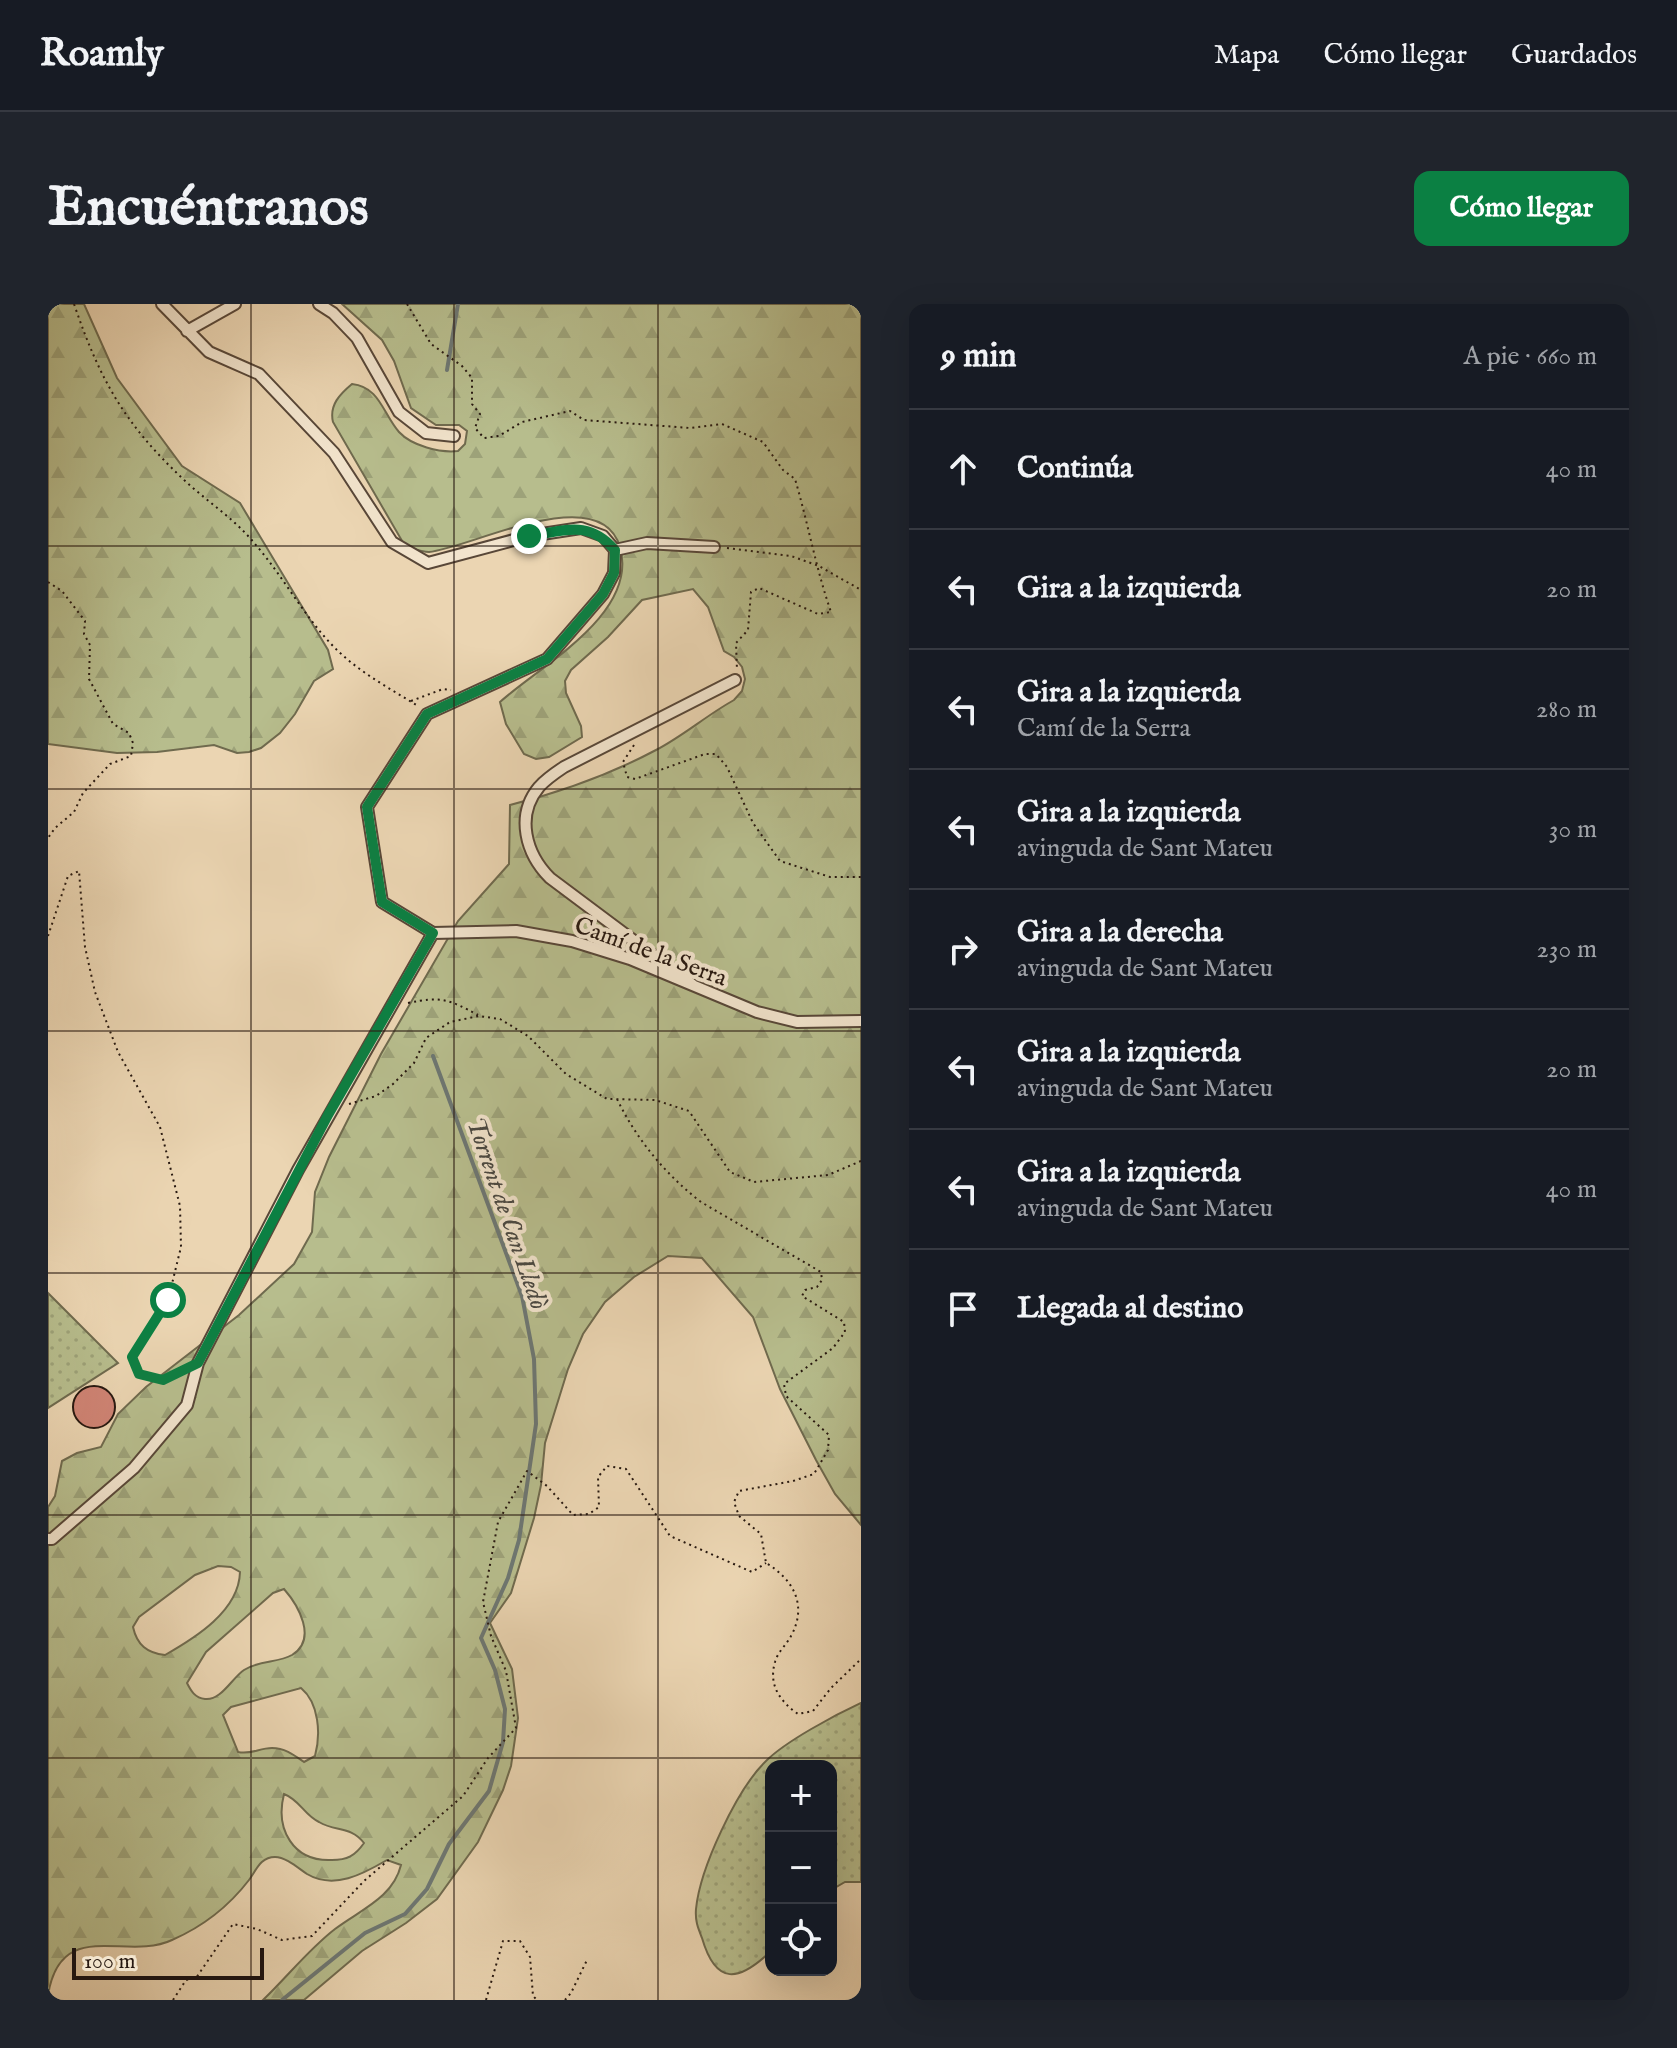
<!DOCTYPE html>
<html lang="es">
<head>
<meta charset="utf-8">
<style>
  :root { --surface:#171b24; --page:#20242c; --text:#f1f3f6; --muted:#9ea1a6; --line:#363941; --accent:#0b8043 }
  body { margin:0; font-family:"IM FELL English",serif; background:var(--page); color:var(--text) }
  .controls { position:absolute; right:24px; bottom:24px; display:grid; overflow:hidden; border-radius:16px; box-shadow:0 8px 32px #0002 }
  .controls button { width:72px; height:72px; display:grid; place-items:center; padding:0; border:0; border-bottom:2px solid var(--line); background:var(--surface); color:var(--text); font:40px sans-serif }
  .scale { position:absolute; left:24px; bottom:20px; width:192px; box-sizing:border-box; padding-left:8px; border:4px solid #271810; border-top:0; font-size:22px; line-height:28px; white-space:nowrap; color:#271810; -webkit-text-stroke:6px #f2e4cd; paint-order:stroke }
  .stop { position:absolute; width:24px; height:24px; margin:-18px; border:6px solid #0b8043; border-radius:50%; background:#fff }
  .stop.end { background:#0b8043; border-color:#fff; box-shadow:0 2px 8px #0008 }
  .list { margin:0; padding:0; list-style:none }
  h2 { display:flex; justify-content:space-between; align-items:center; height:104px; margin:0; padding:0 32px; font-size:34px }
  h2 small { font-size:26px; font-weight:400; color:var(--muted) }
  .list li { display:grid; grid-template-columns:52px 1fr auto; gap:24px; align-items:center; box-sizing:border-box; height:120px; padding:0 32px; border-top:2px solid var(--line) }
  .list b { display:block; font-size:30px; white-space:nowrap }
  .list p { margin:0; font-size:26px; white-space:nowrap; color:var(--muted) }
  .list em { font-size:26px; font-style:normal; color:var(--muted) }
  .icon { flex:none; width:44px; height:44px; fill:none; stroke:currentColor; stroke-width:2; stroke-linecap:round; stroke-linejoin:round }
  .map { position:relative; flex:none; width:813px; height:1696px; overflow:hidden; border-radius:16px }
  header { display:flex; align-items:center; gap:48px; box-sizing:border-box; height:112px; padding:0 40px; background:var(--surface); border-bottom:2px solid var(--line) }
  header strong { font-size:38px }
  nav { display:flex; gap:44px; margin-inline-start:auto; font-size:28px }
  .intro { display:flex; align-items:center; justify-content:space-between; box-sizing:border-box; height:192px; padding:0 48px }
  h1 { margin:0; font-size:56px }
  .button { padding:20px 36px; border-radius:16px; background:var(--accent); color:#fff; font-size:28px; font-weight:700 }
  main { display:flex; gap:48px; padding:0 48px }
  aside { flex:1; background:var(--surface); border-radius:16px; box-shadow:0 8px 32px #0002 }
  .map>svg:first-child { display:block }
  .grass { fill:url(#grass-dots); stroke:#6f6a4e; stroke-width:2 }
  .forest { fill:url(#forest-firs); stroke:#6f6a4e; stroke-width:2; fill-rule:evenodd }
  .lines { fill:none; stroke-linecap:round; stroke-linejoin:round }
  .stream { stroke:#6d7773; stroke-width:4 }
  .building { fill:#d08475; stroke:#271810; stroke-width:2 }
  .street-casing { stroke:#584738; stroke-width:14 }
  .path { stroke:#271810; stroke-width:2; stroke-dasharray:2 4; stroke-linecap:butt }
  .street { stroke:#f2e4cd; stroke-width:10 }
  .route { stroke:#0b8043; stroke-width:10 }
  .grid { fill:none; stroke:#271810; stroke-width:2; stroke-opacity:0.55 }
  .labels { text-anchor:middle; stroke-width:8; stroke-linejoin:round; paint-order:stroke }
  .street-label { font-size:24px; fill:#271810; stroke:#f2e4cd }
  .water-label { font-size:26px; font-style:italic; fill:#4a4842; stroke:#f2e4cd }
</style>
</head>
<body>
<header>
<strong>Roamly</strong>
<nav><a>Mapa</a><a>Cómo llegar</a><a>Guardados</a></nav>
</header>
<div class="intro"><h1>Encuéntranos</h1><a class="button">Cómo llegar</a></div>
<main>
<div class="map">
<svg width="813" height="1696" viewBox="0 0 813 1696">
  <defs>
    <pattern id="grass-dots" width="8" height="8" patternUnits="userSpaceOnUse" patternTransform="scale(2)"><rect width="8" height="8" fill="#b7bd8d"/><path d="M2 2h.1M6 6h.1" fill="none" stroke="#9da279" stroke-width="1.8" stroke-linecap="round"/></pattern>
    <pattern id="forest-firs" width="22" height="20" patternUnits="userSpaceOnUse" patternTransform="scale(2)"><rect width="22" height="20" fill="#b7bd8d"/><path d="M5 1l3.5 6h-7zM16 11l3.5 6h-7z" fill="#9da279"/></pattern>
  </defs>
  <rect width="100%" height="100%" fill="#ebd5b2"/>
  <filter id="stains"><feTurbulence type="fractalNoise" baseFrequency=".0025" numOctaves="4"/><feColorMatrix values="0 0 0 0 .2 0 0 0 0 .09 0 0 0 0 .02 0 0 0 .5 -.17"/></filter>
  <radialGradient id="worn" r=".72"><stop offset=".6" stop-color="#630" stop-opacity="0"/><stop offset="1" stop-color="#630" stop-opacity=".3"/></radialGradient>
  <path class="grass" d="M 0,989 L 70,1059 L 0,1104 Z
    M 813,1399 L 813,1578 L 797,1578 L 783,1586 L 783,1462 L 723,1462 L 723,1647 C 691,1678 668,1682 654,1634 C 650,1624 647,1617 648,1605 C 652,1564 689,1485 718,1457 C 738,1437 787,1411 813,1399 Z"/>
  <path class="forest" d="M 0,0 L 36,0 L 69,74 L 134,162 L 192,199 L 280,346 L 285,365 L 266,377 L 247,410 L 232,429 L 213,444 L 201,448 L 189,449 L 166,441 L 109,448 L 69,449 L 0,440 Z
    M 294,0 L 813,0 L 813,1221 L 787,1190 L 768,1156 L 732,1085 L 705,1013 L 654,954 L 620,952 L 586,973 L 557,998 L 535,1030 L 520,1065 L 497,1139 L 493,1181 L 486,1214 L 463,1289 L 442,1319 L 464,1365 L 470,1414 L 463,1462 L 455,1486 L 430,1538 L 389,1595 L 358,1619 L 314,1647 L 256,1696 L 215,1696 C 239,1673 261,1645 287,1625 C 312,1606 345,1594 353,1561 L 339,1556 C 315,1570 286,1586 259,1570 C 250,1564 238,1553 227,1553 C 212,1553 208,1567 201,1576 C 181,1602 154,1623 124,1636 C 78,1658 13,1612 0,1691 L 0,1203 L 7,1192 L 14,1157 L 29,1149 L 53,1143 L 70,1110 L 98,1083 L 191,1011 L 246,960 L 264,928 L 267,888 L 281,853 L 333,750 L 410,617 L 461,560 L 462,501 C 513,488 561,471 608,446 C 635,432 659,411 686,396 L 694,387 L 697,375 L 694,363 L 686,353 L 676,347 L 660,303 L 645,285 L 594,296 L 560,333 L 523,366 L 517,377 L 518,389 L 533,422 L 534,433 L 501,453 L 488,455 L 476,450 L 458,420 L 452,398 C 493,361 591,310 572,243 C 552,175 423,244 381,248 C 373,248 364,244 357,242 L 285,118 C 281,101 292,90 304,80 C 332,83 335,110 351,128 C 364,142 392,149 410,147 L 417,140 L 419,127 L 411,121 L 388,121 L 363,104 L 346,57 L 334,36 ZM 170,1262 L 183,1263 L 192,1268 C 191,1307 147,1334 117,1351 C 99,1349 89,1341 85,1323 L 91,1313 L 147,1271 ZM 236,1285 C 250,1301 270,1335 244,1351 C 230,1359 211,1356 196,1366 C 184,1374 173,1397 157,1395 C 147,1394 143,1387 139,1379 L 158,1348 L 225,1289 ZM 253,1384 C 271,1399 273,1430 267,1452 L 256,1458 C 246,1451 237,1444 224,1444 C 211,1444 203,1451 190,1448 L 175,1411 L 183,1403 ZM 236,1490 C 252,1496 256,1511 271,1518 C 288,1528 303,1522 316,1539 C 307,1552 299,1556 284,1556 C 245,1558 227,1525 236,1490 Z"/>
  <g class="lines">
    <path class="stream" d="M 399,66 L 410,0
      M 234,1696 L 317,1629 L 357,1610 L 379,1585 L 401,1540 L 441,1487 L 455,1438 L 457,1405 L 447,1366 L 433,1334 L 460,1274 L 471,1236 L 488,1120 L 486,1055 L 474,992 L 385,752"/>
  </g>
  <path class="building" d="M25 1103a21 21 0 1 1 42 0a21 21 0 1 1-42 0Z"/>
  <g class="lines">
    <defs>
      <path id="street" d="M 114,0 L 161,48 L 211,70 L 286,149 L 344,238 L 380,259 L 481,232 L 533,224 L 555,232 L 567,246 L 566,269 L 555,290 L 499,355 L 379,410 L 319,503 L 334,598 L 385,629
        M 271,0 L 285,9 L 309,34 L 351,108 L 378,129 L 406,132
        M 139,27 L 187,0
        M 567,246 L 599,239 L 666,243
        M 385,629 L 468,627 L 524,637 L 582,655 L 709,708 L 749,718 L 813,717
        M 645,681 L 502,574 C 478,550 467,512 491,483 C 498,475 507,469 516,463 L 687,376
        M 0,1235 L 4,1235 L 86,1164 L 139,1101 L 150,1059 L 250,866 L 385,629"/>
    </defs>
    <use href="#street" class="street-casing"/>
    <path class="path" d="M 26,0 C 52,76 76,119 134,174 C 158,197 186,214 207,240 C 235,272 255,311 285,342 C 309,367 341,384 370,402
      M 359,0 L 383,40 L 414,62 L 424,74 L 424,100 L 432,110 L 427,124 L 436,134 L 451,132 L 474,118 L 522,107 L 536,116 L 642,124 L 674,120 L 715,138 L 735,166 L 747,175 C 760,219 768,265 783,308 L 770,310 L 711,284 L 703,288 L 700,326 L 688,339 L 689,366
      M 679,244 L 743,252 L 771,262 L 813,286
      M 0,278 L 14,287 L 37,317 L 36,330 L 42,341 L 41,375 L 65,420 L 81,429 L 85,439 L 83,452 L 62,460 L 35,489 L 26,508 L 7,524 L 0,534
      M 363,397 L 395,385 L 403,386
      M 586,441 L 575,458 L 579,473 L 587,475 L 657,450 L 668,450 L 679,463 L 705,519 L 732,557 L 782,573 L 813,573
      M 0,632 L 20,572 L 31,567 L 37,643 L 47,688 L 70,748 L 112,823 L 132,902 L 133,943 L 120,996 L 84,1053 L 91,1070 L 115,1076 L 137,1065
      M 360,699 C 393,692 400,695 430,711
      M 569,795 C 589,836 617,870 653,898 L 773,968 L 774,976 L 769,983 L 757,986 L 754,992 L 796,1018 L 797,1028 L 785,1044 L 736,1080 L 738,1092 L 781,1131 L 780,1146 L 766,1170 L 745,1177 L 691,1187 L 686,1198 L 691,1212 L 713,1230 L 718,1259 C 745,1275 760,1301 743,1332 C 739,1340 729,1349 727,1358 C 720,1382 733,1398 750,1410 L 765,1407 L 783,1384 L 813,1355
      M 301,800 L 328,792 L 345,780 L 366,759 L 378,734 L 402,718 L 431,712 L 452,715 L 480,732 L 518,770 L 559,795 L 607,796 L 641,807 L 682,868 L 706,878 L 780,871 L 813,857
      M 125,1696 L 138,1676 L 148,1674 L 185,1620 L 209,1625 L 234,1636 L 264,1632 L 316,1577 L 415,1492 L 440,1454 L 468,1424 L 458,1367 L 443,1332 L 435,1298 L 450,1218 L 479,1167 L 499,1182 L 525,1211 L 541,1210 L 551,1203 L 550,1173 L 559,1162 L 578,1165 L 622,1232 L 704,1268 L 718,1259
      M 438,1696 L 455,1637 L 472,1637 L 482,1653 L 485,1692 L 489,1696
      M 517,1696 L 523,1689 L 539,1656"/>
    <use href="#street" class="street"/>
  </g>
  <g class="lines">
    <path class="route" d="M 120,996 L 84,1053 L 91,1070 L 115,1076 L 150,1059 L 280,811 L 385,629 L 334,598 L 319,503 L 379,410 L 499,355 L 555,290 L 566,269 L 567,246 C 540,215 517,227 481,232"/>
  </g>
  <path class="grid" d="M 203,0 L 203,1696M 406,0 L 406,1696M 610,0 L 610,1696M 0,242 L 813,242M 0,485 L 813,485M 0,727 L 813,727M 0,969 L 813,969M 0,1211 L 813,1211M 0,1454 L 813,1454"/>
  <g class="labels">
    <g class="street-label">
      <text transform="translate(603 647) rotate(20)" y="8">Camí de la Serra</text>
    </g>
    <g class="water-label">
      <text transform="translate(460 909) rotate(71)" y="9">Torrent de Can Lledò</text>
    </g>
  </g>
  <rect width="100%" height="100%" filter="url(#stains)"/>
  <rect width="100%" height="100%" fill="url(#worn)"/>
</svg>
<div class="controls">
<button>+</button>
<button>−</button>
<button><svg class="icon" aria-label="locate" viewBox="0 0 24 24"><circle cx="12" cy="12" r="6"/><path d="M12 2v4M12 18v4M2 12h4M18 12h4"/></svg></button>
</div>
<div class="scale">100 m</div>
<div class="stop" style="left:120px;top:996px"></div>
<div class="stop end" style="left:481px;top:232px"></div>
</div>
<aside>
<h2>9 min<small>A pie · 660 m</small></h2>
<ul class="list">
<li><svg class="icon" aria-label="ahead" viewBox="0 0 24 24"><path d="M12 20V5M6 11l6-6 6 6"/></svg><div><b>Continúa</b></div><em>40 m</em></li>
<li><svg class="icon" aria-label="left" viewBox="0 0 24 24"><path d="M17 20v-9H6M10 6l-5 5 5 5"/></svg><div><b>Gira a la izquierda</b></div><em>20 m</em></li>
<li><svg class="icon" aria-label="left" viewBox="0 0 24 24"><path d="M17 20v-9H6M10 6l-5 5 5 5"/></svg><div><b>Gira a la izquierda</b><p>Camí de la Serra</p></div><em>280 m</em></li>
<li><svg class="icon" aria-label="left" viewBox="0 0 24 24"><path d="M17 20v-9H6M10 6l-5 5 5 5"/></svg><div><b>Gira a la izquierda</b><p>avinguda de Sant Mateu</p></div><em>30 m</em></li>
<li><svg class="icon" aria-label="right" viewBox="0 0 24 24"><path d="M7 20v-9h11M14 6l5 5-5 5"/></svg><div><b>Gira a la derecha</b><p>avinguda de Sant Mateu</p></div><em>230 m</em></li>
<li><svg class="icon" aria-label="left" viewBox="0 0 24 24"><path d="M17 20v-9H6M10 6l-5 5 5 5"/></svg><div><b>Gira a la izquierda</b><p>avinguda de Sant Mateu</p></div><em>20 m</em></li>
<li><svg class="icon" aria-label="left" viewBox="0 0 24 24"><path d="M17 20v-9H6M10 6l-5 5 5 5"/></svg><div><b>Gira a la izquierda</b><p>avinguda de Sant Mateu</p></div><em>40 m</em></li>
<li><svg class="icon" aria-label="arrive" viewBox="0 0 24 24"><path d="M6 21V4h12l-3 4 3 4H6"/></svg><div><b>Llegada al destino</b></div></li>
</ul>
</aside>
</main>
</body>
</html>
